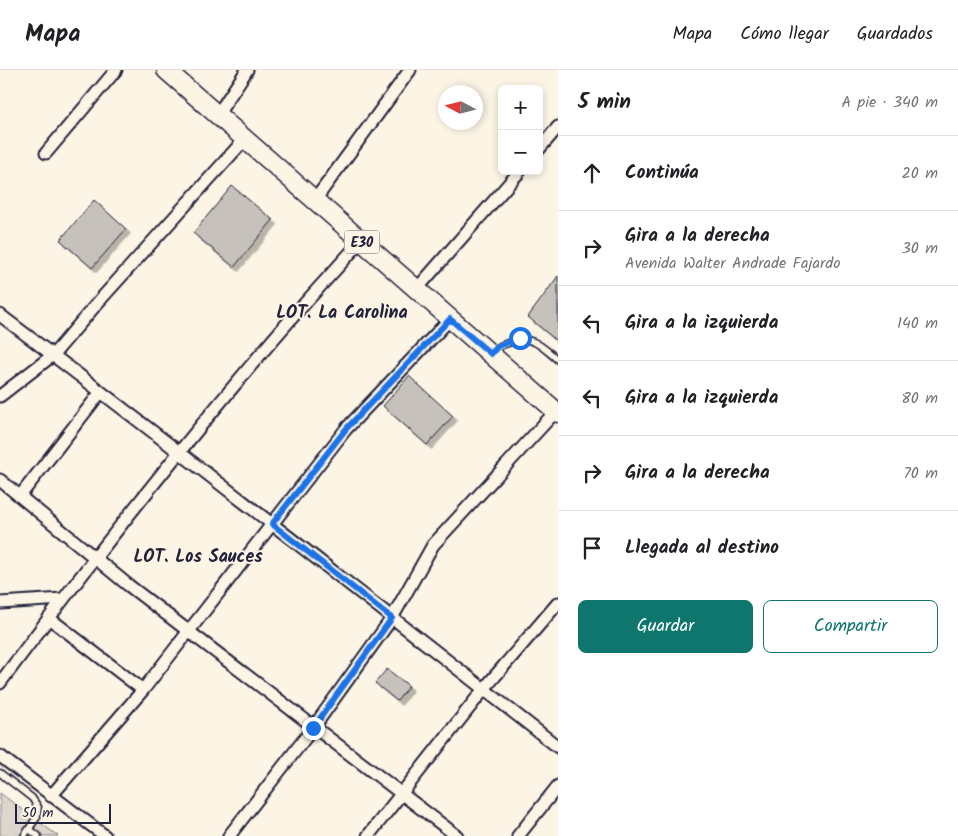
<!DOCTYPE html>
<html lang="es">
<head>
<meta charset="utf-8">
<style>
  :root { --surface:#fff; --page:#f6f6f6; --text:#202124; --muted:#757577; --line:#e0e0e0; --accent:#0f766e }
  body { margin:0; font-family:Kalam,sans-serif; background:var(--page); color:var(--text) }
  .controls { position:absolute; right:15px; top:15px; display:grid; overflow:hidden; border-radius:8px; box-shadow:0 2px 8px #0003 }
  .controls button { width:45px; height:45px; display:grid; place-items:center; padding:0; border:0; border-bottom:1px solid var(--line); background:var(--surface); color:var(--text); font:25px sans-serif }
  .compass { position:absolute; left:438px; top:15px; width:45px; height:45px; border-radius:50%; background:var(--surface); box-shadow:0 2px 8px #0003; rotate:277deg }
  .scale { position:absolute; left:15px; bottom:12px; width:96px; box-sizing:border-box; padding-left:5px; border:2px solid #22223b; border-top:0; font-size:14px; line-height:18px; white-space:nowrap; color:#22223b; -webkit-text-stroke:4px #fcf5e5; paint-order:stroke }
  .stop { position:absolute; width:15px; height:15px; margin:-11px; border:4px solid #1a73e8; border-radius:50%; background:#fff }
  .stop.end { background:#1a73e8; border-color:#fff; box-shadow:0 1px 5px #0008 }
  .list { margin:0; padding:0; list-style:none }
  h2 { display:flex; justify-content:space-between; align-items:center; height:65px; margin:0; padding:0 20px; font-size:21px }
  h2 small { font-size:16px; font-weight:400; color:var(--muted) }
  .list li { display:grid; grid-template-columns:32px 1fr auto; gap:15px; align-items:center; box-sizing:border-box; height:75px; padding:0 20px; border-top:1px solid var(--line) }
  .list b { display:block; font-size:19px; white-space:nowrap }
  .list p { margin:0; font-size:16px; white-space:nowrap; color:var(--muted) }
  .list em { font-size:16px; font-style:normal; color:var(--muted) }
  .actions { display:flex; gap:10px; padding:15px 20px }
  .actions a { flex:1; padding:11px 0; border:1px solid var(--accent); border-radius:8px; text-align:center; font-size:18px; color:var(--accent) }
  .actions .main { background:var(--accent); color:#fff }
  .icon { flex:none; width:28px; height:28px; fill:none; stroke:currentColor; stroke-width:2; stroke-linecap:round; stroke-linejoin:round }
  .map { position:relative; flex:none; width:558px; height:766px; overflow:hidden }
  header { display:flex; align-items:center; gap:30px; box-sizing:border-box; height:70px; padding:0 25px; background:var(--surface); border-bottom:1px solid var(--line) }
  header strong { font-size:24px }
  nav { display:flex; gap:28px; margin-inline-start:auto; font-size:18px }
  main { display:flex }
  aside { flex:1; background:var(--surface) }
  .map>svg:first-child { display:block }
  .green { fill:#dcd6cc; stroke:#7f7c84 }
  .building { fill:#c6c1bb; stroke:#22223b; filter:url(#shadow) }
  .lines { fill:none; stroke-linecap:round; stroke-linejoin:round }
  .lane-casing { stroke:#22223b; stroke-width:9 }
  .street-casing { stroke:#22223b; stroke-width:15 }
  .primary-casing { stroke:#22223b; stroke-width:21 }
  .lane { stroke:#fcf5e5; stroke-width:5.5 }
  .street { stroke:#fcf5e5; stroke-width:11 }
  .primary { stroke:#fcf5e5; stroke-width:18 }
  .route { stroke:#1a73e8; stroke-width:6 }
  .labels { text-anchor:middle; stroke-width:4; stroke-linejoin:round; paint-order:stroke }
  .shield { fill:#fcf5e5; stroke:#63616e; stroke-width:1 }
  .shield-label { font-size:14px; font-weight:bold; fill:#22223b }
  .quarter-label { font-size:18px; font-weight:bold; fill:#22223b; stroke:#fcf5e5 }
</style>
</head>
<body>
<header>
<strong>Mapa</strong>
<nav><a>Mapa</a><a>Cómo llegar</a><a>Guardados</a></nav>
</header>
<main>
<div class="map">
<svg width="558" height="766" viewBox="0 0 558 766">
  <defs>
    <filter id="shadow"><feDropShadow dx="4.5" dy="4.5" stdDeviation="0" flood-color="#0004"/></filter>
  </defs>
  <rect width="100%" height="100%" fill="#fcf5e5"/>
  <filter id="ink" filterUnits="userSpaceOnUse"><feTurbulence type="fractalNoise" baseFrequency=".02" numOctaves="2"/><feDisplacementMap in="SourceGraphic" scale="10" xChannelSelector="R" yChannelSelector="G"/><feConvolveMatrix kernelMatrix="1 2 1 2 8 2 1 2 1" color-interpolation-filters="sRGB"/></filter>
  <g filter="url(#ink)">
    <path class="green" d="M 0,723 L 58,766 L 0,766 Z"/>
    <path class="building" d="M 232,116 L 273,150 L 234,197 L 193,163 Z
      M 94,130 L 126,159 L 92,198 L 60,170 Z
      M 558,206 L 558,272 L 528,247 Z
      M 409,306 L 453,346 L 427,375 L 383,336 Z
      M 387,599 L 409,616 L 397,631 L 375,613 Z"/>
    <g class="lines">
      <defs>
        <path id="lane" d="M 492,283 C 497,277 501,275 508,273 C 532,264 540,275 558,290
          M 0,703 L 32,728 L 38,737 L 37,747 L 24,766
          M 29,759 L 38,766"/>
        <path id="street" d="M 218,44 L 247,0
          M 539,79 L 558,57
          M 46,83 L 116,0
          M 315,130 L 410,0
          M 416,220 L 520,101
          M 0,245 C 188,387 372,532 558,677
          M 0,326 L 53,285 L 100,230 L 245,69
          M 0,410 L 128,515 L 457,766
          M 20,426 L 100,323
          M 0,533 L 63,529
          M 49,548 L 143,620
          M 0,613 C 85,499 173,387 265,279 C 296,242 329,207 361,171
          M 0,686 L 105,766
          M 51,726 L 143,620 L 346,359 L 450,249
          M 229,766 L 313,658 L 392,548 L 433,475 L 556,341
          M 368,766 L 484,619 L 558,533
          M 518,766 L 558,716"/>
        <path id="primary" d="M 166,0 L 558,343"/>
      </defs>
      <use href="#lane" class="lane-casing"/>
      <use href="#street" class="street-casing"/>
      <use href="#primary" class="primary-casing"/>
      <use href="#lane" class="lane"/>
      <use href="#street" class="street"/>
      <use href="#primary" class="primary"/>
    </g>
  </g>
  <g class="lines" filter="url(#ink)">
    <path class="route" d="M 313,658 L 392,548 L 272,454 L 346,359 L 450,249 L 491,284 L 498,276 L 520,268"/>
  </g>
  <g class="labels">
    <rect class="shield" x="344.5" y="160.5" width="35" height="23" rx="4"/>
    <g class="shield-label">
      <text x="362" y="177">E30</text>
    </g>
    <g class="quarter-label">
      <text x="342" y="248">LOT. La Carolina</text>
      <text x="198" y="492">LOT. Los Sauces</text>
    </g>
  </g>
</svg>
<div class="controls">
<button>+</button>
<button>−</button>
</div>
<svg class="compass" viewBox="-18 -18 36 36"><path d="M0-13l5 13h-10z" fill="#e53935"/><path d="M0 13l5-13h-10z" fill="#757577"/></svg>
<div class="scale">50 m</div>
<div class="stop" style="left:520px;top:268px"></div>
<div class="stop end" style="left:313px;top:658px"></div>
</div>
<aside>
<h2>5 min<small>A pie · 340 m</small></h2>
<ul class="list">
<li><svg class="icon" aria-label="ahead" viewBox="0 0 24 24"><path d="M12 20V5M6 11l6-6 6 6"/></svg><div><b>Continúa</b></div><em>20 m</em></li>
<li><svg class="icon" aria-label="right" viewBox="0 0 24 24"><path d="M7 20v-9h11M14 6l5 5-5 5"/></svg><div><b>Gira a la derecha</b><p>Avenida Walter Andrade Fajardo</p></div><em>30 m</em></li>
<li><svg class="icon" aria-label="left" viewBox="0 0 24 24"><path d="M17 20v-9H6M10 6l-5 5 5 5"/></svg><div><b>Gira a la izquierda</b></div><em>140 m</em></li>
<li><svg class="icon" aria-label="left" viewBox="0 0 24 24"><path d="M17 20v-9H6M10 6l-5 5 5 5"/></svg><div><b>Gira a la izquierda</b></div><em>80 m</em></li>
<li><svg class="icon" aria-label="right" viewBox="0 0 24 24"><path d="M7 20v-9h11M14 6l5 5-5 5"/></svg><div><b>Gira a la derecha</b></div><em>70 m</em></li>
<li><svg class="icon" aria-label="arrive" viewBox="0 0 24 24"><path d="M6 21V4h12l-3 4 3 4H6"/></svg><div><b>Llegada al destino</b></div></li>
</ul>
<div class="actions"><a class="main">Guardar</a><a>Compartir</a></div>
</aside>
</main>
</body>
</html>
